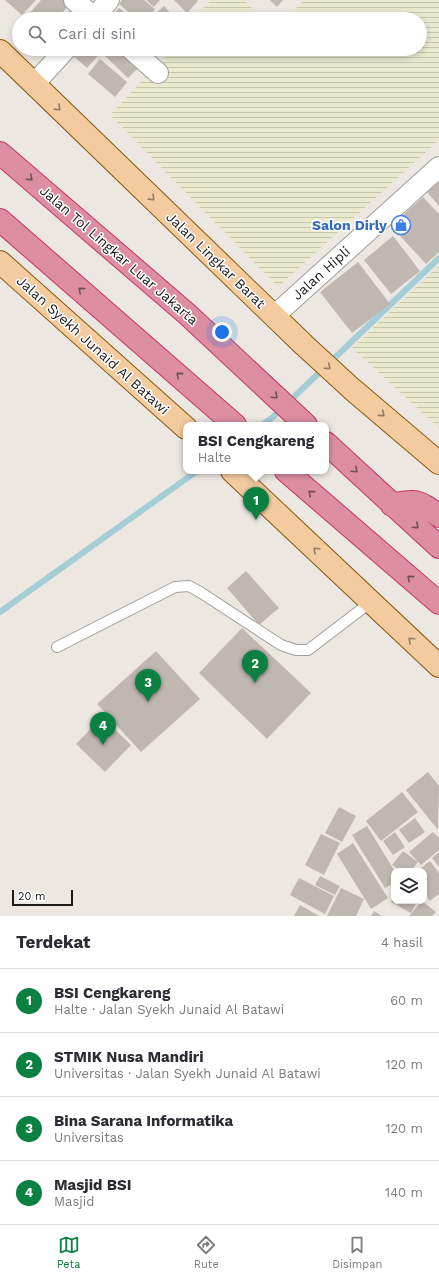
<!DOCTYPE html>
<html lang="id">
<head>
<meta charset="utf-8">
<style>
  :root { --surface:#fff; --page:#f7f7f7; --text:#2b2b33; --muted:#7c7c81; --line:#e1e1e2; --accent:#0b8043 }
  body { margin:0; font-family:"Work Sans",sans-serif; background:var(--page); color:var(--text) }
  .controls { position:absolute; right:12px; bottom:12px; display:grid; overflow:hidden; border-radius:8px; box-shadow:0 2px 6px #0003 }
  .controls button { width:36px; height:36px; display:grid; place-items:center; padding:0; border:0; border-bottom:1px solid var(--line); background:var(--surface); color:var(--text); font:20px sans-serif }
  .scale { position:absolute; left:12px; bottom:10px; width:61px; box-sizing:border-box; padding-left:4px; border:2px solid #1b1b1b; border-top:0; font-size:11px; line-height:14px; white-space:nowrap; color:#1b1b1b; -webkit-text-stroke:3px #fff; paint-order:stroke }
  .you { position:absolute; left:222px; top:332px; width:14px; height:14px; margin:-10px; border:3px solid #fff; border-radius:50%; background:#1a73e8; box-shadow:0 0 0 6px #1a73e833 }
  .badge { display:grid; place-items:center; width:26px; height:26px; border-radius:50%; background:var(--accent); color:#fff; font-size:13px; font-weight:700 }
  .pin { position:absolute; translate:-50% -33px; filter:drop-shadow(0 1px 2px #0008) }
  .pin::after { content:''; position:absolute; top:21px; width:14px; height:12px; background:inherit; clip-path:polygon(0 0,100% 0,50% 100%) }
  .popup { position:absolute; left:183px; top:422px; width:146px; height:52px; box-sizing:border-box; display:grid; place-content:center; border-radius:8px; background:var(--surface); filter:drop-shadow(0 1px 3px #0005); font-size:13px; white-space:nowrap; color:var(--muted) }
  .popup b { font-size:15px; color:var(--text) }
  .popup::after { content:''; position:absolute; left:50%; top:100%; margin-left:-8px; border:8px solid transparent; border-top-color:var(--surface) }
  .list { margin:0; padding:0; list-style:none }
  h2 { display:flex; justify-content:space-between; align-items:center; height:52px; margin:0; padding:0 16px; font-size:17px }
  h2 small { font-size:13px; font-weight:400; color:var(--muted) }
  .list li { display:grid; grid-template-columns:26px 1fr auto; gap:12px; align-items:center; box-sizing:border-box; height:64px; padding:0 16px; border-top:1px solid var(--line) }
  .list b { display:block; font-size:15px; white-space:nowrap }
  .list p { margin:0; font-size:13px; white-space:nowrap; color:var(--muted) }
  .list em { font-size:13px; font-style:normal; color:var(--muted) }
  .icon { flex:none; width:22px; height:22px; fill:none; stroke:currentColor; stroke-width:2; stroke-linecap:round; stroke-linejoin:round }
  .map { position:relative; flex:none; width:439px; height:916px; overflow:hidden }
  .search { position:absolute; background:var(--surface); box-shadow:0 2px 6px #0003; left:12px; right:12px; top:12px; height:44px; display:flex; align-items:center; gap:10px; box-sizing:border-box; padding:0 14px; border-radius:22px; color:var(--muted); font-size:15px }
  .sheet { height:308px; background:var(--surface) }
  nav { display:flex; justify-content:space-around; align-items:center; box-sizing:border-box; height:56px; border-top:1px solid var(--line); background:var(--surface); font-size:11px; color:var(--muted) }
  nav a { display:grid; justify-items:center; gap:2px }
  nav .on { color:var(--accent) }
  .map>svg:first-child { display:block }
  .farmland { fill:url(#farmland-rules) }
  .lines { fill:none; stroke-linecap:round; stroke-linejoin:round }
  .stream { stroke:#a5cdd6; stroke-width:6 }
  .building { fill:#c0b7b1 }
  .service-casing { stroke:#9f9f9f; stroke-width:12 }
  .minor-casing { stroke:#9f9f9f; stroke-width:22 }
  .primary-casing { stroke:#85580d; stroke-width:24 }
  .motorway-casing { stroke:#c6336b; stroke-width:24 }
  .service { stroke:#fff; stroke-width:10 }
  .minor { stroke:#fff; stroke-width:20 }
  .primary { stroke:#f3cb9f; stroke-width:22 }
  .motorway { stroke:#dd8fa1; stroke-width:22 }
  .oneway { stroke:#927c64 }
  .oneway2 { stroke:#724f57 }
  .labels { text-anchor:middle; stroke-width:3; stroke-linejoin:round; paint-order:stroke }
  .shop-label { font-size:14px; font-weight:bold; fill:#366cbe; stroke:#fff; text-anchor:end }
  .street-label { font-size:14px; fill:#1b1b1b; stroke:#fff }
</style>
</head>
<body>
<div class="map">
<svg width="439" height="916" viewBox="0 0 439 916">
  <defs>
    <pattern id="farmland-rules" width="6" height="5" patternUnits="userSpaceOnUse"><rect width="6" height="5" fill="#e9e9ce"/><path d="M0 2.5h6" fill="none" stroke="#c7c7b0"/></pattern>
  </defs>
  <rect width="100%" height="100%" fill="#ece8e1"/>
  <path class="farmland" d="M 211,0 L 244,0 L 262,19 L 193,19 Z
    M 304,0 L 439,0 L 439,140 L 278,287 L 110,115 L 167,54 L 168,49 L 420,49 L 420,19 L 285,19 Z
    M 439,265 L 439,428 L 352,348 Z"/>
  <g class="lines">
    <path class="stream" d="M 262,425 L 273,417 L 439,258
      M 0,612 L 197,471"/>
  </g>
  <path class="building" d="M 5,0 L 36,0 L 22,15 Z
    M 41,0 L 64,0 L 69,5 L 57,19 L 30,19 L 27,16 Z
    M 122,0 L 144,0 L 155,9 L 147,19 L 137,19 L 119,4 Z
    M 146,0 L 160,0 L 154,7 Z
    M 174,0 L 197,0 L 198,1 L 187,13 Z
    M 270,0 L 283,0 L 277,7 Z
    M 164,6 L 176,19 L 157,19 L 154,15 Z
    M 119,8 L 133,19 L 110,19 Z
    M 70,10 L 80,19 L 62,19 Z
    M 76,49 L 104,49 L 87,68 L 71,54 Z
    M 108,49 L 128,49 L 143,63 L 128,78 L 103,54 Z
    M 100,59 L 127,82 L 115,97 L 88,74 Z
    M 439,182 L 439,206 L 427,192 Z
    M 423,197 L 439,214 L 439,252 L 426,264 L 391,226 Z
    M 393,236 L 420,271 L 391,294 L 364,260 Z
    M 358,262 L 390,304 L 352,333 L 320,292 Z
    M 246,571 L 279,608 L 259,625 L 227,588 Z
    M 242,628 L 311,693 L 267,739 L 199,673 Z
    M 156,651 L 200,699 L 141,752 L 97,704 Z
    M 102,717 L 131,745 L 105,772 L 76,744 Z
    M 428,772 L 439,786 L 438,830 L 406,790 Z
    M 402,792 L 418,812 L 381,841 L 366,821 Z
    M 339,807 L 356,816 L 342,842 L 325,833 Z
    M 415,818 L 425,832 L 409,843 L 399,830 Z
    M 367,826 L 394,870 L 394,883 L 385,888 L 352,835 Z
    M 395,832 L 405,847 L 393,855 L 383,841 Z
    M 433,832 L 439,838 L 439,850 L 421,865 L 409,852 Z
    M 321,834 L 340,843 L 324,875 L 305,865 Z
    M 353,843 L 388,898 L 371,909 L 337,854 Z
    M 403,851 L 418,862 L 411,871 L 401,871 L 392,865 Z
    M 439,852 L 439,867 L 432,858 Z
    M 430,861 L 439,873 L 439,894 L 430,901 L 424,893 L 424,871 L 417,871 Z
    M 320,876 L 340,886 L 335,895 L 315,885 Z
    M 299,878 L 334,896 L 325,914 L 290,895 Z
    M 341,888 L 364,899 L 356,916 L 327,916 Z
    M 394,896 L 394,901 L 417,901 L 411,913 L 391,902 Z
    M 422,901 L 436,912 L 432,916 L 409,916 Z
    M 300,905 L 319,916 L 294,916 Z
    M 374,911 L 382,916 L 371,916 Z"/>
  <g class="lines">
    <defs>
      <path id="service" d="M 57,647 L 175,587 L 189,586 L 200,592 L 281,645 L 296,650 L 308,650 L 371,602"/>
      <path id="minor" d="M 74,0 L 96,19
        M 93,19 L 109,0
        M 131,49 L 158,73
        M 34,84 L 66,49
        M 274,316 L 439,167"/>
      <path id="primary" d="M 0,51 L 304,345 L 352,389 L 439,463
        M 0,262 L 186,428
        M 232,471 L 439,666"/>
      <path id="motorway" d="M 0,153 L 187,314 L 306,425
        M 0,220 L 235,425
        M 326,443 L 439,547
        M 286,471 L 439,603
        M 392,505 C 417,499 419,501 439,516"/>
    </defs>
    <use href="#service" class="service-casing"/>
    <use href="#minor" class="minor-casing"/>
    <use href="#primary" class="primary-casing"/>
    <use href="#motorway" class="motorway-casing"/>
    <use href="#service" class="service"/>
    <use href="#minor" class="minor"/>
    <use href="#primary" class="primary"/>
    <use href="#motorway" class="motorway"/>
  </g>
  <defs><path id="oneway-chevron" d="M-2-3.5L2.5 0L-2 3.5" fill="none" stroke-width="1.6" stroke-linecap="round" stroke-linejoin="round"/></defs>
  <g class="oneway">
    <use href="#oneway-chevron" transform="translate(58 108) rotate(44)"/>
    <use href="#oneway-chevron" transform="translate(152 198) rotate(44)"/>
    <use href="#oneway-chevron" transform="translate(328 367) rotate(42)"/>
    <use href="#oneway-chevron" transform="translate(382 414) rotate(40)"/>
    <use href="#oneway-chevron" transform="translate(316 550) rotate(-137)"/>
    <use href="#oneway-chevron" transform="translate(411 640) rotate(-137)"/>
  </g>
  <g class="oneway2">
    <use href="#oneway-chevron" transform="translate(30 178) rotate(41)"/>
    <use href="#oneway-chevron" transform="translate(81 290) rotate(-139)"/>
    <use href="#oneway-chevron" transform="translate(179 375) rotate(-139)"/>
    <use href="#oneway-chevron" transform="translate(275 396) rotate(43)"/>
    <use href="#oneway-chevron" transform="translate(355 470) rotate(43)"/>
    <use href="#oneway-chevron" transform="translate(311 493) rotate(-139)"/>
    <use href="#oneway-chevron" transform="translate(416 526) rotate(42)"/>
    <use href="#oneway-chevron" transform="translate(410 578) rotate(-139)"/>
  </g>
  <defs>
    <symbol id="shop-ring" viewBox="-11 -11 22 22"><circle r="9.5" fill="#fff" stroke="#3f7fe0" stroke-width="1.5"/><path d="M-5-2.5h2.3a2.7 3.5 0 0 1 5.4 0H5L5.5 6h-11ZM-1.5-2.5h3a1.5 2.3 0 0 0-3 0Z" fill="#3f7fe0"/></symbol>
  </defs>
  <g fill-rule="evenodd">
    <use href="#shop-ring" x="390" y="214" width="22" height="22"/>
  </g>
  <g class="labels">
    <g class="shop-label">
      <text x="387" y="230">Salon Dirly</text>
    </g>
    <g class="street-label">
      <text transform="translate(119 255) rotate(41)" y="5">Jalan Tol Lingkar Luar Jakarta</text>
      <text transform="translate(216 260) rotate(44)" y="5">Jalan Lingkar Barat</text>
      <text transform="translate(321 273) rotate(-42)" y="5">Jalan Hipli</text>
      <text transform="translate(93 345) rotate(42)" y="5">Jalan Syekh Junaid Al Batawi</text>
    </g>
  </g>
</svg>
<div class="controls">
<button><svg class="icon" aria-label="layers" viewBox="0 0 24 24"><path d="M12 4l9 5-9 5-9-5zM3 14l9 5 9-5"/></svg></button>
</div>
<div class="scale">20 m</div>
<div class="you"></div>
<div class="pin badge" style="left:256px;top:520px">1</div>
<div class="popup"><b>BSI Cengkareng</b>Halte</div>
<div class="pin badge" style="left:255px;top:683px">2</div>
<div class="pin badge" style="left:148px;top:702px">3</div>
<div class="pin badge" style="left:103px;top:745px">4</div>
<div class="search"><svg class="icon" aria-label="search" viewBox="0 0 24 24"><circle cx="10" cy="10" r="6"/><path d="M15 15l6 6"/></svg>Cari di sini</div>
</div>
<section class="sheet">
<h2>Terdekat<small>4 hasil</small></h2>
<ul class="list">
<li><span class="badge">1</span><div><b>BSI Cengkareng</b><p>Halte · Jalan Syekh Junaid Al Batawi</p></div><em>60 m</em></li>
<li><span class="badge">2</span><div><b>STMIK Nusa Mandiri</b><p>Universitas · Jalan Syekh Junaid Al Batawi</p></div><em>120 m</em></li>
<li><span class="badge">3</span><div><b>Bina Sarana Informatika</b><p>Universitas</p></div><em>120 m</em></li>
<li><span class="badge">4</span><div><b>Masjid BSI</b><p>Masjid</p></div><em>140 m</em></li>
</ul>
</section>
<nav>
<a class="on"><svg class="icon" aria-label="map" viewBox="0 0 24 24"><path d="M3 6l6-2 6 2 6-2v14l-6 2-6-2-6 2zM9 4v14M15 6v14"/></svg>Peta</a>
<a><svg class="icon" aria-label="directions" viewBox="0 0 24 24"><path d="M12 3l9 9-9 9-9-9zM9 14v-3h6M13 9l2 2-2 2"/></svg>Rute</a>
<a><svg class="icon" aria-label="saved" viewBox="0 0 24 24"><path d="M7 4h10v16l-5-4-5 4z"/></svg>Disimpan</a>
</nav>
</body>
</html>
